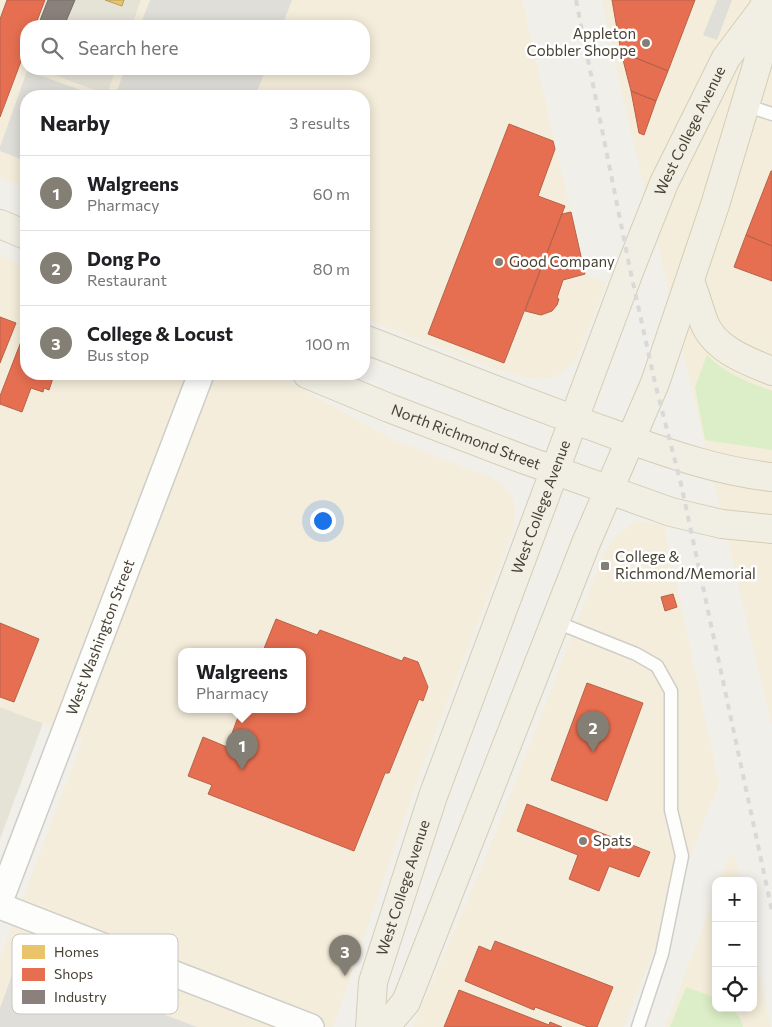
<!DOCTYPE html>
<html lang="en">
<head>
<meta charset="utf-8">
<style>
  :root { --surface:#fff; --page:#f2f2f2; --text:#202124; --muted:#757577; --line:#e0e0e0; --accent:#837f74 }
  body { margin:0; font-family:Commissioner,sans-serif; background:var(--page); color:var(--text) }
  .controls { position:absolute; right:15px; bottom:15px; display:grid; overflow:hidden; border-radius:10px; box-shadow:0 2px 12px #0003 }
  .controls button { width:45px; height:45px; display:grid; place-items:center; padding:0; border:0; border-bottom:1px solid var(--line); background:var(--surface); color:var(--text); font:25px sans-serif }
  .you { position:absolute; left:322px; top:520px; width:18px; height:18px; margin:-12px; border:4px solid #fff; border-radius:50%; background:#1a73e8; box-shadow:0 0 0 8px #1a73e833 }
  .badge { display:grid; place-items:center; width:32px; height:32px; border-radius:50%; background:var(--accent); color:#fff; font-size:16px; font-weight:700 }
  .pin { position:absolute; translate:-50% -41px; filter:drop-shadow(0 1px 2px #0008) }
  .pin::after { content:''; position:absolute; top:26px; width:18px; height:15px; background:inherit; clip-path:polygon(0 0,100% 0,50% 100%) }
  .popup { position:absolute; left:178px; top:648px; width:128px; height:65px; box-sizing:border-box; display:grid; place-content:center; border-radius:10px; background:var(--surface); filter:drop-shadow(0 1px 4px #0005); font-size:16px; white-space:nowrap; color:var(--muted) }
  .popup b { font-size:19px; color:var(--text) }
  .popup::after { content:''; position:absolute; left:50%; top:100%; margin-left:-10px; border:10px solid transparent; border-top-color:var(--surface) }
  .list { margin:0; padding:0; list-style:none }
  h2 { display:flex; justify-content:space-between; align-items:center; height:65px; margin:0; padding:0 20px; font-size:21px }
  h2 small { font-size:16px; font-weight:400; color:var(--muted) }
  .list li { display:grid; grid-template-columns:32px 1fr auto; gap:15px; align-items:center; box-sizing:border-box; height:75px; padding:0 20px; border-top:1px solid var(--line) }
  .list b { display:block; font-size:19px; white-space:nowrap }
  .list p { margin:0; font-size:16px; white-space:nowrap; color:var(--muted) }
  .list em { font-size:16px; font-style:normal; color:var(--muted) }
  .icon { flex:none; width:28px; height:28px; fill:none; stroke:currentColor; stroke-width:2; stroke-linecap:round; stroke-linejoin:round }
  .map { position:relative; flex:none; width:772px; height:1027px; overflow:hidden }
  .search { position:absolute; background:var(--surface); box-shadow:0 2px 12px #0003; left:20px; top:20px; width:350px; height:55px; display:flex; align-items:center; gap:12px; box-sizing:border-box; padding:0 18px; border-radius:20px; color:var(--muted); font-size:19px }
  .panel { position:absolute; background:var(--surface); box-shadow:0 2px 12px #0003; left:20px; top:90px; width:350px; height:290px; border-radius:20px }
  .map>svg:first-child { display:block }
  .residential { fill:#e5e2d6 }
  .commercial { fill:#f4eddb; fill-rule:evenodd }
  .green { fill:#dbeec7 }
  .parking { fill:#e0ded8 }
  .homes { fill:#e9c46a; stroke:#b99d5a }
  .shops { fill:#e76f51; stroke:#b76248 }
  .industry { fill:#8a817c; stroke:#766e66 }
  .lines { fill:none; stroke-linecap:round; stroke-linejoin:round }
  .lane-casing { stroke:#cfcdc7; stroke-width:15 }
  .street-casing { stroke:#cfcdc7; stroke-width:28 }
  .primary-casing { stroke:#d4ceb5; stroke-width:30 }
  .lane { stroke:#fdfdfc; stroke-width:12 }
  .street { stroke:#fdfdfc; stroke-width:25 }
  .primary { stroke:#f1eee3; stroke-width:28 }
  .rail { stroke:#d9d9d8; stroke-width:4; stroke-dasharray:6 6; stroke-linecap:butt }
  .poi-dot { fill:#837f74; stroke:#fff; stroke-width:2 }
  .labels { text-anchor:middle; stroke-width:5; stroke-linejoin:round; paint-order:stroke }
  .poi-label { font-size:15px; fill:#484234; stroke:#fff; text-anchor:start }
  .street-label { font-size:15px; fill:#484234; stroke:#fff }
  .key { fill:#fff; stroke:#c8c6c2; stroke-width:1 }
  .key-label { font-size:14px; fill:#484234 }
</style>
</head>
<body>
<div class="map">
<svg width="772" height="1027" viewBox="0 0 772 1027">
  <rect width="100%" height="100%" fill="#f0efea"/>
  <path class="residential" d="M 46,0 L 141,0 L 132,26 L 37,26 Z
    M 39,69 L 116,69 L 107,95 Z
    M 0,707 L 43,723 L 0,839 Z"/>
  <path class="commercial" d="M 0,0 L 46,0 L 37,26 L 26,26 L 26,55 L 23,62 L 26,64 L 26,69 L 39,69 L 107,95 L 116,69 L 364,69 L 364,26 L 132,26 L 141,0 L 522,0 L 585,274 L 606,283 L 579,353 L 574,362 L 557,376 L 544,379 L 527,378 L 498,370 L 364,318 L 364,96 L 26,96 L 26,188 L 0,178 Z
    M 602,0 L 772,0 L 772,727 L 623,98 Z
    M 0,256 L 26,266 L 26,374 L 274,374 L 396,441 L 492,478 L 503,485 L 512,497 L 515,507 L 514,528 L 422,767 L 333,1027 L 0,1027 L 0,958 L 83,739 L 0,707 ZM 182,651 L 302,651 L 302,709 L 182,709 Z
    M 642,521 L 664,526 L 719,783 L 624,1027 L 413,1027 L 488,852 L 603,556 L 614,538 L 632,524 Z
    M 730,854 L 735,857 L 740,881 L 720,881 Z
    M 716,892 L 716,1008 L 753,1008 L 753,943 L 771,1027 L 665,1027 Z"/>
  <path class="green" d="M 707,355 C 726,374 747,382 772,391 L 772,450 L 705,440 L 695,387 Z
    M 686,987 L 716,998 L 716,1008 L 732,1008 L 740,1018 L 743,1027 L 670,1027 Z"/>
  <path class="parking" d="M 150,0 L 292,0 L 282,26 L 140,26 Z
    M 717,0 L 732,0 L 717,40 L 703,35 Z
    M 125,69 L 266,69 L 255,96 L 115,96 Z
    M 27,71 L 98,96 L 26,96 L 26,161 L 0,151 L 0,147 Z
    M 18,959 L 197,1027 L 0,1027 L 0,1008 Z"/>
  <path class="homes" d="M 105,0 L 124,0 L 122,6 Z"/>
  <path class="shops" d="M 7,0 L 45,0 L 35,26 L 26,26 L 26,48 L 0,117 L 0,19 Z
    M 612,0 L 695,0 L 668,71 L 621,52 Z
    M 621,52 L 668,71 L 656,101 L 631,91 Z
    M 631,91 L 656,101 L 644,135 L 639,133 Z
    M 509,124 L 553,141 L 555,149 L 538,196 L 565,206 L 504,363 L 428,334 Z
    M 771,171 L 772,171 L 772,246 L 746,235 Z
    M 571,212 L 585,274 L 563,280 L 557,298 L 559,299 L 557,305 L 552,311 L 541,315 L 525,311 L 562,214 Z
    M 746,235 L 772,246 L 772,281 L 734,267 Z
    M 0,317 L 16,323 L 0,363 Z
    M 26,336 L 26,374 L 60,374 L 59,377 L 54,375 L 49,390 L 44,388 L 43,392 L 31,388 L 22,412 L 0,404 L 0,396 L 22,339 L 25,340 Z
    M 673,594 L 677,607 L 665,611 L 661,597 Z
    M 276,619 L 317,635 L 320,630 L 402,661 L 404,657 L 418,662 L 428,687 L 423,701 L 419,699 L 389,773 L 385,773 L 354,851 L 208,794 L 212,785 L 188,776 L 203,737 L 227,747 L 241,709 L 302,709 L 302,651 L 263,651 Z
    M 0,623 L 39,639 L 14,702 L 0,697 Z
    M 587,683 L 643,703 L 607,801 L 551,780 Z
    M 527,804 L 650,852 L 639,877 L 609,866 L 599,891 L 569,879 L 578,855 L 517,831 Z
    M 495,941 L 613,987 L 597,1027 L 588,1027 L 535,1007 L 534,1010 L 465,981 L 479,946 L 491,951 Z
    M 459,990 L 549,1025 L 550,1022 L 562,1027 L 444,1027 Z"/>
  <path class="industry" d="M 48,0 L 75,0 L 64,26 L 49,26 L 39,23 Z"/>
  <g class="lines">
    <defs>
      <path id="lane" d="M 745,105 L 772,114
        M 556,622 L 636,654 L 657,666 L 671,691 L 671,810 L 682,856 L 662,954 L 638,1027"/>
      <g id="street">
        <path id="s1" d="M 0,901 L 201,374"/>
        <path d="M 0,906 L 311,1027"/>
      </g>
      <g id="primary">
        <path d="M 0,224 L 26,235"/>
        <path d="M 690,281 C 695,294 699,308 704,322 C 714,349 747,361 772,371"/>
        <path d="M 364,339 C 445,370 526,403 608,432 C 662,451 715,471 772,477"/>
        <path id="s2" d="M 307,374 L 389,408 L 520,458 L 671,512 L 722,524 L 772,529"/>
        <path id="s3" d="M 370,1027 L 373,982 L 433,796 L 630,269 L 664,183 L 726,58 L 763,9"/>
        <path d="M 385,1027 L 406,1002 L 586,543 L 655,383 L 715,205 L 758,62 L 763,9 L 766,0"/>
      </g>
    </defs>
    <use href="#lane" class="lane-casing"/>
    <use href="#street" class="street-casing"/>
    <use href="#primary" class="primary-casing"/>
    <use href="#lane" class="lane"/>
    <use href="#street" class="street"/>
    <use href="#primary" class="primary"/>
    <path class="rail" d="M 576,0 L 630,269 L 655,383 L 681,484 L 772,911"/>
  </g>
  <g class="poi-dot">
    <circle cx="646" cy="43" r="5"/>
    <circle cx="499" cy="262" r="5"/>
    <rect x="600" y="561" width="10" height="10" rx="2.5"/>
    <circle cx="583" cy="841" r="5"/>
  </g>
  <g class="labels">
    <g class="poi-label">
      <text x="636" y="39" text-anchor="end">Appleton<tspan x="636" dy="17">Cobbler Shoppe</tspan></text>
      <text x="509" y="267">Good Company</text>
      <text x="615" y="562">College &amp;<tspan x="615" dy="17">Richmond/Memorial</tspan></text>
      <text x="593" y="846">Spats</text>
    </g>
    <g class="street-label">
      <text dy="5" stroke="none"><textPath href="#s3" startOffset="954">West College Avenue</textPath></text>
      <text dy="5" stroke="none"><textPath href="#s2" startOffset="171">North Richmond Street</textPath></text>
      <text dy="5" stroke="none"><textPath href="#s3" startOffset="549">West College Avenue</textPath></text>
      <text dy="5" stroke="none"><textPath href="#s1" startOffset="282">West Washington Street</textPath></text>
      <text dy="5" stroke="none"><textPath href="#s3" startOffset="144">West College Avenue</textPath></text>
    </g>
  </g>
  <rect x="12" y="934" width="166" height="80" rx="8" class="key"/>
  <rect x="22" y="945" width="23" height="14" fill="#e9c46a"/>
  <rect x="22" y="968" width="23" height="13" fill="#e76f51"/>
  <rect x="22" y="990" width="23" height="14" fill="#8a817c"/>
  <g class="key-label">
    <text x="54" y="957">Homes</text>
    <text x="54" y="979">Shops</text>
    <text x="54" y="1002">Industry</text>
  </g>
</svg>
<div class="controls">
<button>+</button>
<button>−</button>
<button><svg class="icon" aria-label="locate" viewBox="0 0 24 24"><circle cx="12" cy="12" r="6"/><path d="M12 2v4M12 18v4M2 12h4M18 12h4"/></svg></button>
</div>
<div class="you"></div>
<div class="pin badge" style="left:242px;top:770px">1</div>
<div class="popup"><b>Walgreens</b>Pharmacy</div>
<div class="pin badge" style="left:593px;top:752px">2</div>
<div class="pin badge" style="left:345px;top:976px">3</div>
<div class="search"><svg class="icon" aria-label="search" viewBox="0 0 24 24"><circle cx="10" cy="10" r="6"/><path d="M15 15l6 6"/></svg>Search here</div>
<section class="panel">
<h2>Nearby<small>3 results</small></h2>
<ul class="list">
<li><span class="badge">1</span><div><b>Walgreens</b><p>Pharmacy</p></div><em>60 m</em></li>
<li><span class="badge">2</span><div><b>Dong Po</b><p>Restaurant</p></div><em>80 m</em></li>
<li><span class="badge">3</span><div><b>College &amp; Locust</b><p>Bus stop</p></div><em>100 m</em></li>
</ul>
</section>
</div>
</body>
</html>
